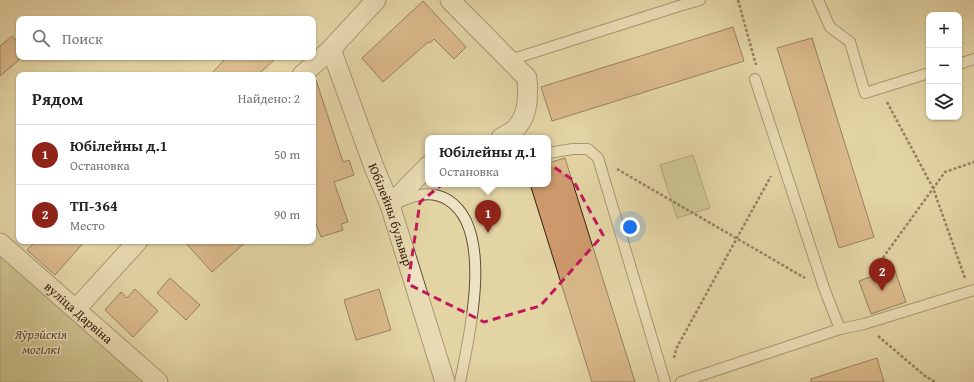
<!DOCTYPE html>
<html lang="ru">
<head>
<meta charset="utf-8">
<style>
  :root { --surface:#fff; --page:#f2f2f2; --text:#222; --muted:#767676; --line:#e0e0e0; --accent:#8f2418 }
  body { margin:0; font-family:"Gentium Book Plus",serif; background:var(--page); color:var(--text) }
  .controls { position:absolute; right:12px; top:12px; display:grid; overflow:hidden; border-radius:8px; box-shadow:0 1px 3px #0004 }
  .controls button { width:36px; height:36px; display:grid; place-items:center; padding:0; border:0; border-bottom:1px solid var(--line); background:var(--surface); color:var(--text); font:20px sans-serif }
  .you { position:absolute; left:630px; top:227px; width:14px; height:14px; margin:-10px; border:3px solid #fff; border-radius:50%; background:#1a73e8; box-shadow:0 0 0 6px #1a73e833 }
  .badge { display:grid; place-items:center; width:26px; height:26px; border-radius:50%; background:var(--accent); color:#fff; font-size:13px; font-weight:700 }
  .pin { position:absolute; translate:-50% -33px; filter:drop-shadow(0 1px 2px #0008) }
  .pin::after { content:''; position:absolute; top:21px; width:14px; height:12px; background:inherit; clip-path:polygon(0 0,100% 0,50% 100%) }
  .popup { position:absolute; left:425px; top:135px; width:126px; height:52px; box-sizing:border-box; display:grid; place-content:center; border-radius:8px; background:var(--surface); filter:drop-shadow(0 1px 3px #0005); font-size:13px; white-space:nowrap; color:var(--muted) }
  .popup b { font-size:15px; color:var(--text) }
  .popup::after { content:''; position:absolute; left:50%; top:100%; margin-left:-8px; border:8px solid transparent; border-top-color:var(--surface) }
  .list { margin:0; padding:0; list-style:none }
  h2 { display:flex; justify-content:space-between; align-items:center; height:52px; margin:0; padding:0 16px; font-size:17px }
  h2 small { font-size:13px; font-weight:400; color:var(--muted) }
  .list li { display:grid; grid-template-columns:26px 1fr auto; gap:12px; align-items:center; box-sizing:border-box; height:60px; padding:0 16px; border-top:1px solid var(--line) }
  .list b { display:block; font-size:15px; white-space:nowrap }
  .list p { margin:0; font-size:13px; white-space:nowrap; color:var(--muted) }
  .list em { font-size:13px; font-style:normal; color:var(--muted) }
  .icon { flex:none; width:22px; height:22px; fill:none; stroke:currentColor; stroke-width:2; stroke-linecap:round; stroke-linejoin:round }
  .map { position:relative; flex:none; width:974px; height:382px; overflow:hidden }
  .search { position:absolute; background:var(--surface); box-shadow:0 1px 3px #0004; left:16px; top:16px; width:300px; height:44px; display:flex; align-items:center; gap:10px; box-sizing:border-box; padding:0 14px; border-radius:8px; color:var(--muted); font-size:15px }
  .panel { position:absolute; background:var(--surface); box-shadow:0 1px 3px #0004; left:16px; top:72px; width:300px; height:172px; border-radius:8px }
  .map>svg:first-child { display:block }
  .green { fill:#b9bb82; stroke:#786e4a }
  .building { fill:#ce996c; stroke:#372111 }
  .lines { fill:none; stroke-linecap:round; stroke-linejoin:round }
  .service-casing { stroke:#624e36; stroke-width:12 }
  .minor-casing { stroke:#624e36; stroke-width:21 }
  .path { stroke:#372111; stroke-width:2.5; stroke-dasharray:3 2; stroke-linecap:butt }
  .service { stroke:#ede3c4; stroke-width:10 }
  .minor { stroke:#ede3c4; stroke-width:19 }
  .marked { fill:none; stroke:#c2185b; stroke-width:3; stroke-dasharray:8 5; stroke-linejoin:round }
  .labels { text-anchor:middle; stroke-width:3; stroke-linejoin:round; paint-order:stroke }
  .street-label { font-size:13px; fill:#372111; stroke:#ede3c4 }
  .park-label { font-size:13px; font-style:italic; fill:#58482d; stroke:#ede3c4 }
</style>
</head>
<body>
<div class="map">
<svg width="974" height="382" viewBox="0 0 974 382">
  <rect width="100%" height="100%" fill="#e3d4a4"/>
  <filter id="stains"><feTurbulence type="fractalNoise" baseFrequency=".005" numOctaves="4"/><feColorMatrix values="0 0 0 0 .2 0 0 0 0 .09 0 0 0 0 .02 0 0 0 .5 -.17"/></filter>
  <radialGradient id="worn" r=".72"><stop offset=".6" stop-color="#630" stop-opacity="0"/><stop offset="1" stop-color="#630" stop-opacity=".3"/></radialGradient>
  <path class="green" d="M 693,155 L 710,208 L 677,218 L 660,165 Z
    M 0,255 L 151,382 L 0,382 Z"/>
  <path class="building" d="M 423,1 L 466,47 L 454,59 L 434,39 L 430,43 L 428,42 L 383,82 L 362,58 Z
    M 733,27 L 744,61 L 552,121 L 541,87 Z
    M 12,36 L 19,44 L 19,60 L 0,76 L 0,46 Z
    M 812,38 L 874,237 L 839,248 L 777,48 Z
    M 227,57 L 277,57 L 258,75 L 210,75 Z
    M 316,80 L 343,162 L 349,160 L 354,175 L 334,182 L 348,222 L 341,224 L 343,230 L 321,237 L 313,216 L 313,81 Z
    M 565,158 L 635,382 L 592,382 L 530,184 L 548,184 L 548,163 Z
    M 36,241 L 85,241 L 55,275 L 27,250 Z
    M 184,241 L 247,241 L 212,272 Z
    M 894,268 L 906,302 L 871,314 L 859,281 Z
    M 170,278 L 200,305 L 186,320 L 157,293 Z
    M 135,289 L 158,311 L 133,337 L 105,310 L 121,292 L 127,298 Z
    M 379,289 L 391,330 L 356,340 L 344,300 Z
    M 877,358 L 884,382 L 811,382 L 811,379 Z"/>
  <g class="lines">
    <defs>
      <path id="service" d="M 818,0 L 830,27 L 850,42 L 865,93 L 929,73
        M 510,60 L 679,6 L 700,0
        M 959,64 L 974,59
        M 755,79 L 824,288 L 840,329
        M 548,153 L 573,149 L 588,149 L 598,158 L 665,382
        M 397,203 C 404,200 412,196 420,195 C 430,193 440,195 448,200 C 495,229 469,338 460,382
        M 681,382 L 840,329 L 864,324 L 974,290"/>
      <g id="minor">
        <path d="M 450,0 L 527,78 C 528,95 529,113 517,127 C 513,132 506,135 501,138"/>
        <path id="s1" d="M 331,49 L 374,167 L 390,205 L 445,382"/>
        <path d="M 302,75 L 331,49 L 376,0"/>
        <path d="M 390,205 L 428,166"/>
        <path id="s2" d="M 0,243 L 158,382"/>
        <path d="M 76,309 L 138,241"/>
      </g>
    </defs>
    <use href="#service" class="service-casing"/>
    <use href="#minor" class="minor-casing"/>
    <path class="path" d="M 738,0 L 756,65
      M 887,102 L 933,188 L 965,278
      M 617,169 L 805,278
      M 877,266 L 945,172 L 974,162
      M 878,336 L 925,376 L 935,382
      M 674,358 L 676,349 L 771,176"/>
    <use href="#service" class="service"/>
    <use href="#minor" class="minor"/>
  </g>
  <path d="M0 0H974V382H0ZM 533,153 L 573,180 L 603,235 L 540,306 L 484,322 L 408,284 L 420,202 L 468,164 Z" fill="#e3d4a4" fill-opacity=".55" fill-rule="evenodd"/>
  <path class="marked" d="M 533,153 L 573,180 L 603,235 L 540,306 L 484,322 L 408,284 L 420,202 L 468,164 Z"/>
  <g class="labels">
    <g class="street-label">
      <text dy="5" stroke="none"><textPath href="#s1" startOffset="176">Юбілейны бульвар</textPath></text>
      <text dy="5" stroke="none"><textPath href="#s2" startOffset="105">вуліца Дарвіна</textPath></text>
    </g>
    <g class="park-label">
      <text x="41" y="339">Яўрэйскія<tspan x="41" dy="15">могілкі</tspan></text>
    </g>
  </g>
  <rect width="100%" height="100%" filter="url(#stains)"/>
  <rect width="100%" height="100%" fill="url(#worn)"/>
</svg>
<div class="controls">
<button>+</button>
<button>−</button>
<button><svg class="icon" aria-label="layers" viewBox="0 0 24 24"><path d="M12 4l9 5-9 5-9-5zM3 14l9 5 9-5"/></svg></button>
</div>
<div class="you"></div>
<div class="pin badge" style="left:488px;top:233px">1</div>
<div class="popup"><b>Юбілейны д.1</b>Остановка</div>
<div class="pin badge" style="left:882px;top:291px">2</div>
<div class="search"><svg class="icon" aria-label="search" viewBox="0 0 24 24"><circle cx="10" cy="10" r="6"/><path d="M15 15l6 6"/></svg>Поиск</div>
<section class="panel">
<h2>Рядом<small>Найдено: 2</small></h2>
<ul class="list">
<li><span class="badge">1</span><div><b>Юбілейны д.1</b><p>Остановка</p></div><em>50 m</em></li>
<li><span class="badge">2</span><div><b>ТП-364</b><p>Место</p></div><em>90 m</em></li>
</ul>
</section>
</div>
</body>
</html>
